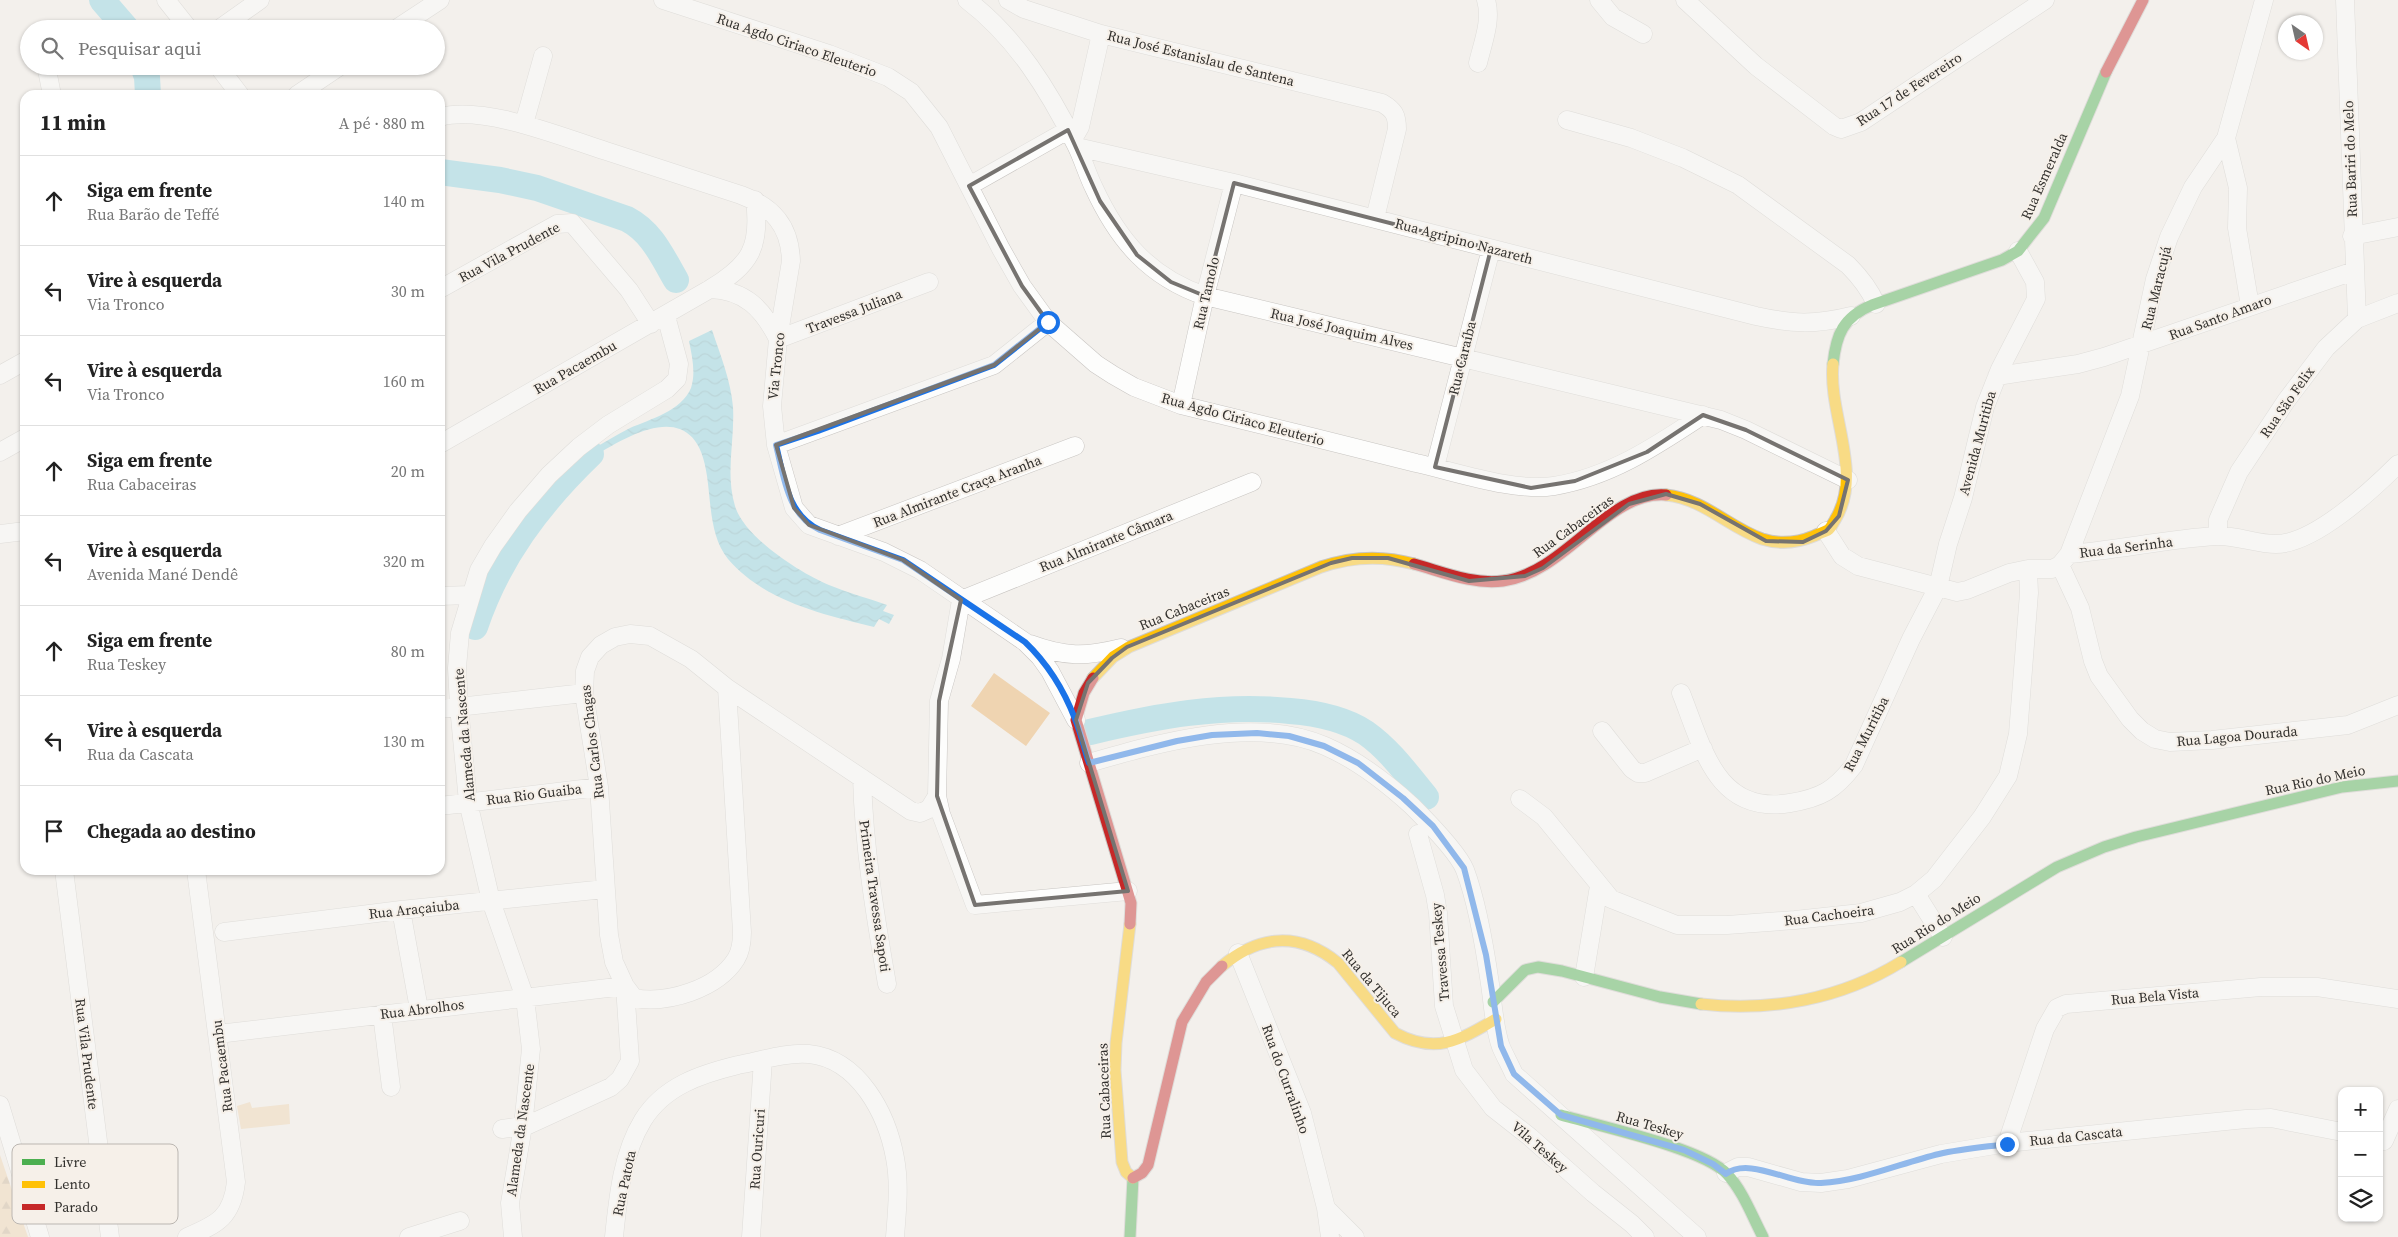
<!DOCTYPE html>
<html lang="pt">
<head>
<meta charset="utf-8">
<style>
  :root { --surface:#fff; --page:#f6f6f6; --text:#222; --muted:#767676; --line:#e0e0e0 }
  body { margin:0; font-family:"Source Serif 4",serif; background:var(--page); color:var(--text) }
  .controls { position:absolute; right:15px; bottom:15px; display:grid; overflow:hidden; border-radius:10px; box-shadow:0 1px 4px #0004 }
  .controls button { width:45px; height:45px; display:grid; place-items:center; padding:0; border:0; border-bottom:1px solid var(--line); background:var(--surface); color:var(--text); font:25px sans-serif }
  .compass { position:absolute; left:2278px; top:15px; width:45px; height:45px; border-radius:50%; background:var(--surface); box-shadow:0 1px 4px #0004; rotate:146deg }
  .stop { position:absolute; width:15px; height:15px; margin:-11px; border:4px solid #1a73e8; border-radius:50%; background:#fff }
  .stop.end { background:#1a73e8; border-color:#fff; box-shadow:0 1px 5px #0008 }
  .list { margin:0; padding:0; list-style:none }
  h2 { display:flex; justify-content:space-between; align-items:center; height:65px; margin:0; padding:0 20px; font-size:21px }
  h2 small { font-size:16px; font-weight:400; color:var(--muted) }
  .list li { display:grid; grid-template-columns:32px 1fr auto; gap:15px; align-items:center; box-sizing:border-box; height:90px; padding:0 20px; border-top:1px solid var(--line) }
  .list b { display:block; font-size:19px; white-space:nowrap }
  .list p { margin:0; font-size:16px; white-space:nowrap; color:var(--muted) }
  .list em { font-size:16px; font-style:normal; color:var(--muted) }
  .icon { flex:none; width:28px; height:28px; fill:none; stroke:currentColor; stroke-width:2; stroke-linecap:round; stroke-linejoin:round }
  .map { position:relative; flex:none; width:2398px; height:1237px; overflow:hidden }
  .search { position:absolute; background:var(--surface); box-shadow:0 1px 4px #0004; left:20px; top:20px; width:425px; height:55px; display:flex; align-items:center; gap:12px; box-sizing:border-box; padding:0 18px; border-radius:28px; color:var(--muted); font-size:19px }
  .panel { position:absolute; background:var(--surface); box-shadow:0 1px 4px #0004; left:20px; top:90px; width:425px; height:785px; border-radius:15px }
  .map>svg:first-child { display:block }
  .green { fill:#efd4b1 }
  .forest { fill:url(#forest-firs) }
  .water { fill:url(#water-waves) }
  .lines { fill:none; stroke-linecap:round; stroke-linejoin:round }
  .river { stroke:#8dd3e2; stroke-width:26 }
  .street-casing { stroke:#c8c5c2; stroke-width:19 }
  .fast-casing { stroke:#c8c5c2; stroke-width:13 }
  .slow-casing { stroke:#c8c5c2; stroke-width:13 }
  .jam-casing { stroke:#c8c5c2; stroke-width:13 }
  .street { stroke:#fdfdfc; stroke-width:18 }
  .fast { stroke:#4caf50; stroke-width:11 }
  .slow { stroke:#ffc107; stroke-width:11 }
  .jam { stroke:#c62828; stroke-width:11 }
  .route { stroke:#1a73e8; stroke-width:6 }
  .marked { fill:none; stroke:#767370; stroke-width:4; stroke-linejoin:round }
  .labels { text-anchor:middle; stroke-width:4; stroke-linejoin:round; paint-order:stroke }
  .street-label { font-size:14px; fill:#32302d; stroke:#f6f0e9 }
  .key { fill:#f6f0e9; stroke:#bbb6b1; stroke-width:1 }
  .key-label { font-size:14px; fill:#32302d }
</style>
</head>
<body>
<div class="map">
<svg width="2398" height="1237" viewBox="0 0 2398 1237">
  <defs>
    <pattern id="forest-firs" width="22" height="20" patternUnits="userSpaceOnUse" patternTransform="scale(1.25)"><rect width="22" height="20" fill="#efd4b1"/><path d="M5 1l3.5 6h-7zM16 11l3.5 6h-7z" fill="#cdb699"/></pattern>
    <pattern id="water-waves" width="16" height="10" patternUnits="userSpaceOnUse" patternTransform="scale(1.25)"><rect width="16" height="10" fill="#8dd3e2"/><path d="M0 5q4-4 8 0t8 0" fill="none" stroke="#7ab5c2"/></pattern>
  </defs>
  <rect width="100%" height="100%" fill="#f3f0ec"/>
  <path class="green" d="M 994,673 L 1050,713 L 1026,746 L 971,706 Z
    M 250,1102 L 252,1108 L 289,1104 L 290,1124 L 241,1129 L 237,1106 Z"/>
  <path class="forest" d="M 0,1155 L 28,1237 L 0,1237 Z"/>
  <path class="water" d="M 712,330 C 720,354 731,381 733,407 C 735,440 725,473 735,506 C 744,537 800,573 829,585 C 848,593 868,598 887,605 L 883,611 L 894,615 L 889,624 L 879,619 L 874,627 C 823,614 765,602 728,559 C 710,537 711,503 707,476 C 697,398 637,429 593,457 L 590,451 C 603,443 616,435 630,428 C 651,419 681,411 691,388 C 696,373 692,356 689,341 Z"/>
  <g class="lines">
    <path class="river" d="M 102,0 L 127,29
      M 143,66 L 147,77 L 148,95
      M 440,172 L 500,180 L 537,188 L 627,219 C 652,232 662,256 676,280
      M 475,627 C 498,558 539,504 591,454
      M 1090,732 C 1157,716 1221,704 1290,711 C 1315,713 1345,719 1366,733 C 1390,750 1407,774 1426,797"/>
    <defs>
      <path id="street" d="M 166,0 L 189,29
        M 663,0 L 829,54 L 888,77 L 911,92 L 939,127 L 1001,249 L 1022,286 L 1048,322 L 1096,364 L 1113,375 L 1134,387 L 1181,405 C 1259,424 1338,443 1416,463 C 1457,472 1513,492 1554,486 C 1610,477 1656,446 1703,415
        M 967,0 C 1016,37 1049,91 1076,145 C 1083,159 1087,174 1094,188 C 1118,240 1149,277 1205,296 L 1721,420 L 1746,430 L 1848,480
        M 1008,0 L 1024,9 L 1101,34 L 1382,103 C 1394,110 1397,115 1397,129 L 1375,218
        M 1599,0 L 1613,17 L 1643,34
        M 1685,0 L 1756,66 L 1834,126 L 1841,129 L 1861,122 L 2045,0
        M 2345,0 L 2357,319
        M 219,29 L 260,0
        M 396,29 L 440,0
        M 1478,63 C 1483,42 1492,20 1486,0
        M 218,66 L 240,95
        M 48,75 L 52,95
        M 297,95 L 340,66
        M 440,117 C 485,105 562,137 606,151 C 651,166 696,180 741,195 C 773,207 790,226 791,261 L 778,339 L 772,406 L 776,445 L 794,508 L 809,525 L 884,552 L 920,570 L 1025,642 L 1040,657 L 1050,671 L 1076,720
        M 1567,120 L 1631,138 L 1683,158 L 1738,185 L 1848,265 C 1860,277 1869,288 1876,304
        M 524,124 L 543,56
        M 2226,138 L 2238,188 L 2237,228 L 2250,306
        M 1073,139 L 1080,127 L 1101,34
        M 1077,147 L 1234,183 L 1756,316 C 1792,324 1815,325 1851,316
        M 969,186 L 1068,130
        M 2352,236 L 2398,227
        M 440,289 L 557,224 L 572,223 L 629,290 L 651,324
        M 710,289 C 750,265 761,248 755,200
        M 778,339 L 929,282
        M 0,375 L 25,361
        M 1997,376 L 2078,364 L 2104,357 L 2354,271
        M 1181,405 L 1205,296 L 1234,183
        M 440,444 L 710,289 C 745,290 763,309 778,339
        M 776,445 L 994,365 L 1048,322
        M 0,452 L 25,438
        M 1435,467 L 1491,249
        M 1826,531 L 1842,556 L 1858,566 L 1938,587 L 1957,592 L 1967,590 L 2009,573 L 2028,569 L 2052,569 L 2060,565 L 2069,554 L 2130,396 L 2155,279 L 2169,237 L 2193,187 L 2226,138 L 2264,0
        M 0,534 L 25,531
        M 838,536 L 1075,446
        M 2218,536 L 2218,520 L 2239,472 L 2286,401 L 2326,348 L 2357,319 L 2398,303
        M 2069,554 C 2118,550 2167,539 2216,536 C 2236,535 2256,544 2276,544 C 2314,544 2372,490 2398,464
        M 2060,565 L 2080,608 L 2093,661 L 2099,676 L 2130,719 L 2142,731 L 2155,739 L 2170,742 L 2212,740 L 2348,725 L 2398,705
        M 440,596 L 470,595
        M 1030,644 C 1065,657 1085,657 1121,648
        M 1681,693 C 1703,748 1716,815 1790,803 C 1821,798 1835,790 1854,765 L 1911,639 L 1938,587 L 1948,544 L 1963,498 L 1985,407 L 2000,369 L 2036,299 L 2035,282 L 2018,251
        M 440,709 L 584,693
        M 1602,731 L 1632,769 L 1638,773 L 1645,773 L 1703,748
        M 1089,763 C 1158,743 1255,715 1325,746 C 1357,760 1387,783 1412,806 C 1426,820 1458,852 1465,870 C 1477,902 1485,949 1490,984 C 1493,1004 1494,1028 1501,1047 C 1505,1056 1510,1065 1514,1074 L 1697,1237
        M 862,778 C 864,848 875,915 887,984
        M 1520,799 L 1544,817 L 1611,899 L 1677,925 L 1727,925 L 1795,920 L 1861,913 L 1900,902 L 1916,894 L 1934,879 L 1982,817 L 2008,776 L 2018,734 L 2029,593 L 2028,569
        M 440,806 L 599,787
        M 1418,834 L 1435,895 L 1438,913 L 1444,1006 L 1464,1070 L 1493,1108 L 1530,1137 L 1593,1193 L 1632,1224 L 1645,1237
        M 64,870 L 110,1237
        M 1128,891 L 975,905 L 941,814 L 937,796 L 939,701 L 951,659 L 961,600 L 1252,482
        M 1916,894 L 1943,937
        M 401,910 L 419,1009
        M 224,932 L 401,910 L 605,889
        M 1238,953 L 1302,1113 L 1326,1208 L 1330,1237
        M 1584,977 L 1599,886
        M 382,1014 L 391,1087
        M 218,1034 L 625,986 L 634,998 C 668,1004 717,989 736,959 C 741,951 742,942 742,932 L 727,688
        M 0,1105 L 40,1237
        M 502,1129 L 528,1125 L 611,1087 L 620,1079 L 630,1061 L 625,986 L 614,962 L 609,935 L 599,787 L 584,693 L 585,671 L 590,657 L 601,645 L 615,637 L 630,634 L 650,636 L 691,659 L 727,688 L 911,811 L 920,813 L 929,809 L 937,796
        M 2384,1141 L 2398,1109
        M 2007,1143 L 2045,1029 L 2057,1008 L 2066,1004 L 2261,987 L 2317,987 L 2398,999
        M 1726,1173 L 1738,1167 L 1748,1167 L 1801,1182 L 1821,1183 L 1848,1179 L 1941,1154 L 2007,1143 L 2246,1119 L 2271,1118 L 2342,1132
        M 1326,1208 L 1355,1237
        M 187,1237 C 218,1224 232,1217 236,1182 L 196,870
        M 409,1237 L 460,1221
        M 513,1237 L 510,1203 L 523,1126 L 531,1049 L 525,998 L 491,901 L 468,802 L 459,706 L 457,668 L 460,633 L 479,570 L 493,546 L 518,511 L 549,475 L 579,447 L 608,425 L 667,389 L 677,379 L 679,364 L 666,316
        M 614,1237 C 618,1198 622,1154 643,1120 C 664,1086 701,1074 738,1065 C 760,1061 786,1052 809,1054 C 859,1059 887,1114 895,1158 C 900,1184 897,1211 895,1237
        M 751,1237 L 763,1060"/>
      <path id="fast" d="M 1833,364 C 1836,335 1843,317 1872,305 L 2002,260 L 2018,251 L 2044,218 L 2106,72
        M 1901,962 L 2057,867 L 2104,847 L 2136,837 L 2342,787 L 2398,781
        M 1493,1002 L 1525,970 L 1538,967 L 1562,971 L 1660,997 L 1701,1004
        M 1561,1115 C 1598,1126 1703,1148 1727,1174 C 1743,1191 1752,1216 1763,1237
        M 1130,1237 L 1133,1178"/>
      <path id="slow" d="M 1666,495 C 1704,499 1728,527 1762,539 C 1781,545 1797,543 1814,536 C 1818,534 1824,532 1828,530 C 1831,528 1833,523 1835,520 C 1864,473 1828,415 1833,364
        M 1093,678 L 1113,657 L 1129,647 L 1321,567 C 1353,556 1382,555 1414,564
        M 1130,924 L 1116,1043 L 1115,1070 L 1122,1162 L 1126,1172 L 1133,1178
        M 1222,966 C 1259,935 1299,931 1338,963 L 1395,1033 C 1436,1055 1460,1040 1496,1019
        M 1701,1004 C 1771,1012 1841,999 1901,962"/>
      <path id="jam" d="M 2106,72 L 2143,0
        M 1414,564 C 1443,572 1473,585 1503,581 C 1566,573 1608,490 1666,495
        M 1093,678 L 1084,693 L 1076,720 L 1131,903 L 1130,924
        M 1133,1178 L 1142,1173 L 1148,1165 L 1182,1022 L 1206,982 L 1222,966"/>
    </defs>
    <use href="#street" class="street-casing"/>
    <use href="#fast" class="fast-casing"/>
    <use href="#slow" class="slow-casing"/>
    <use href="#jam" class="jam-casing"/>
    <use href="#street" class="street"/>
    <use href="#fast" class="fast"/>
    <use href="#slow" class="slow"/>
    <use href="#jam" class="jam"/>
  </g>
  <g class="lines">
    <path class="route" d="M 1048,322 L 994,365 L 818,431 L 776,445 C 784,477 787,515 820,530 L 903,560 L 1025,642 C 1047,663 1064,690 1075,719 C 1081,733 1084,749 1089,763 L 1177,741 L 1212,735 L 1257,733 L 1289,736 L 1324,746 L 1358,763 L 1403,798 L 1433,826 L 1464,868 L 1486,955 L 1501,1046 L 1514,1074 L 1561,1115 L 1684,1150 L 1713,1164 L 1726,1174 C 1749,1156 1792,1185 1821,1183 C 1861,1181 1901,1163 1939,1154 C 1961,1149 1985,1147 2007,1144"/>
  </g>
  <path d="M0 0H2398V1237H0ZM 1068,130 L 1100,201 L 1137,255 L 1171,282 L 1205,296 L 1234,183 L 1491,249 L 1435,467 L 1531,488 L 1575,481 L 1647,452 L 1703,415 L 1746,430 L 1848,480 L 1839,516 L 1826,531 L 1803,542 L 1766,541 L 1700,504 L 1666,494 L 1629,504 L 1543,568 L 1525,576 L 1469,581 L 1388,558 L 1352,558 L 1331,563 L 1127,647 L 1112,658 L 1088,683 L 1076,720 L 1128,891 L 975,905 L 937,796 L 939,701 L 961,600 L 903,560 L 809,525 L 794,508 L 776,445 L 994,365 L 1048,322 L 1022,286 L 969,186 Z" fill="#f3f0ec" fill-opacity=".55" fill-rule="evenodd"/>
  <path class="marked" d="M 1068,130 L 1100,201 L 1137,255 L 1171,282 L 1205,296 L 1234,183 L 1491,249 L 1435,467 L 1531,488 L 1575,481 L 1647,452 L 1703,415 L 1746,430 L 1848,480 L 1839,516 L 1826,531 L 1803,542 L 1766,541 L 1700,504 L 1666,494 L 1629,504 L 1543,568 L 1525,576 L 1469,581 L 1388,558 L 1352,558 L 1331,563 L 1127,647 L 1112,658 L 1088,683 L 1076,720 L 1128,891 L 975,905 L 937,796 L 939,701 L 961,600 L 903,560 L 809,525 L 794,508 L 776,445 L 994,365 L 1048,322 L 1022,286 L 969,186 Z"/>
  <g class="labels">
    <g class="street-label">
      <text transform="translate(797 45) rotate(19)" y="5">Rua Agdo Ciriaco Eleuterio</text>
      <text transform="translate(1201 58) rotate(14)" y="5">Rua José Estanislau de Santena</text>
      <text transform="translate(1909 89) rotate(-33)" y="5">Rua 17 de Fevereiro</text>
      <text transform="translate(2350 159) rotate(-92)" y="5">Rua Bariri do Melo</text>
      <text transform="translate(2044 176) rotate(-66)" y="5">Rua Esmeralda</text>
      <text transform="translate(1464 241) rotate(15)" y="5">Rua Agripino Nazareth</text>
      <text transform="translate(509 252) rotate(-28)" y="5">Rua Vila Prudente</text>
      <text transform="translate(2156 288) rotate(-76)" y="5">Rua Maracujá</text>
      <text transform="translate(1206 293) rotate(-77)" y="5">Rua Tamolo</text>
      <text transform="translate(854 311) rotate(-21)" y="5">Travessa Juliana</text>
      <text transform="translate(2220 317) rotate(-20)" y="5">Rua Santo Amaro</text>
      <text transform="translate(1342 329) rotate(13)" y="5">Rua José Joaquim Alves</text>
      <text transform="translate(1462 358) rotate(-76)" y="5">Rua Caraíba</text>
      <text transform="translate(776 366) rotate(-84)" y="5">Via Tronco</text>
      <text transform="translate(575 367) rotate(-30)" y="5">Rua Pacaembu</text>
      <text transform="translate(2287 402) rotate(-55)" y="5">Rua São Felix</text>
      <text transform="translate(1243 419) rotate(15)" y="5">Rua Agdo Ciriaco Eleuterio</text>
      <text transform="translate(1977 443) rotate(-75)" y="5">Avenida Muritiba</text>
      <text transform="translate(957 491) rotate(-21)" y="5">Rua Almirante Craça Aranha</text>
      <text transform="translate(1573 526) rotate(-36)" y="5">Rua Cabaceiras</text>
      <text transform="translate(1106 541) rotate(-22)" y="5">Rua Almirante Câmara</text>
      <text transform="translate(2126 547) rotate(-7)" y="5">Rua da Serinha</text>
      <text transform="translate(1184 608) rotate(-22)" y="5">Rua Cabaceiras</text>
      <text transform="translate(1866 734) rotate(-63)" y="5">Rua Muritiba</text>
      <text transform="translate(464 735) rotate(-95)" y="5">Alameda da Nascente</text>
      <text transform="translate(2237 736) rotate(-5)" y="5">Rua Lagoa Dourada</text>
      <text transform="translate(592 742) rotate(-97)" y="5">Rua Carlos Chagas</text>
      <text transform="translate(2315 780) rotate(-12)" y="5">Rua Rio do Meio</text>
      <text transform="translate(534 794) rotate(-7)" y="5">Rua Rio Guaiba</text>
      <text transform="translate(875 896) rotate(82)" y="5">Primeira Travessa Sapoti</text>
      <text transform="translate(414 909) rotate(-6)" y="5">Rua Araçaiuba</text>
      <text transform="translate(1829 915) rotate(-7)" y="5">Rua Cachoeira</text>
      <text transform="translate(1936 923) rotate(-32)" y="5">Rua Rio do Meio</text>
      <text transform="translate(1440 952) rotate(-95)" y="5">Travessa Teskey</text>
      <text transform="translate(1372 983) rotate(50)" y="5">Rua da Tijuca</text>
      <text transform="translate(2155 996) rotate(-5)" y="5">Rua Bela Vista</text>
      <text transform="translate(422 1009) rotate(-7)" y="5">Rua Abrolhos</text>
      <text transform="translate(87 1054) rotate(83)" y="5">Rua Vila Prudente</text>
      <text transform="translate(222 1066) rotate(-97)" y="5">Rua Pacaembu</text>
      <text transform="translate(1286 1079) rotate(70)" y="5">Rua do Curralinho</text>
      <text transform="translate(1104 1091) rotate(-92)" y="5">Rua Cabaceiras</text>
      <text transform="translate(1650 1125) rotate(16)" y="5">Rua Teskey</text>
      <text transform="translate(520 1130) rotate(-82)" y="5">Alameda da Nascente</text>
      <text transform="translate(2076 1136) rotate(-6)" y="5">Rua da Cascata</text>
      <text transform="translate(1540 1147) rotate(41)" y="5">Vila Teskey</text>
      <text transform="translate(757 1149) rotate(-86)" y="5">Rua Ouricuri</text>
      <text transform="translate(624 1183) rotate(-78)" y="5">Rua Patota</text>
    </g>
  </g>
  <rect x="12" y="1144" width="166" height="80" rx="8" class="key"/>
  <rect x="22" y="1159" width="23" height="6" fill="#4caf50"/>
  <rect x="22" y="1181" width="23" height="7" fill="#ffc107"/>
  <rect x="22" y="1204" width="23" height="6" fill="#c62828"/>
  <g class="key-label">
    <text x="54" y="1167">Livre</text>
    <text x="54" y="1189">Lento</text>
    <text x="54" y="1212">Parado</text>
  </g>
</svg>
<div class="controls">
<button>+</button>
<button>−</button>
<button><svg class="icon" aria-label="layers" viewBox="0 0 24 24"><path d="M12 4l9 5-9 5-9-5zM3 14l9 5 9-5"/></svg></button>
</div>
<svg class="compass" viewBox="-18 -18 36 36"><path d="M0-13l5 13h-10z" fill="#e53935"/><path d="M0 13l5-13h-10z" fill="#767676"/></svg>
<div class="stop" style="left:1048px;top:322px"></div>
<div class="stop end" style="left:2007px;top:1144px"></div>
<div class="search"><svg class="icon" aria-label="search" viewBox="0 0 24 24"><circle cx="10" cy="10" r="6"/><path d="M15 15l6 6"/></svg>Pesquisar aqui</div>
<section class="panel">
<h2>11 min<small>A pé · 880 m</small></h2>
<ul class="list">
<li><svg class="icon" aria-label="ahead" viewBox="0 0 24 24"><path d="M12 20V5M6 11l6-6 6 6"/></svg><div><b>Siga em frente</b><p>Rua Barão de Teffé</p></div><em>140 m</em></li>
<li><svg class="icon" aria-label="left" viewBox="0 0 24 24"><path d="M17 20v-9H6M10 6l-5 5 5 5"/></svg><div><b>Vire à esquerda</b><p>Via Tronco</p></div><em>30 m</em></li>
<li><svg class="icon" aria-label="left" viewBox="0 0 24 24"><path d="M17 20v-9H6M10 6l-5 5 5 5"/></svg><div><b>Vire à esquerda</b><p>Via Tronco</p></div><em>160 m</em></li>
<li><svg class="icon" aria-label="ahead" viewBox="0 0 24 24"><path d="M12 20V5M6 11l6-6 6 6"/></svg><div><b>Siga em frente</b><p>Rua Cabaceiras</p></div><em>20 m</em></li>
<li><svg class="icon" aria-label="left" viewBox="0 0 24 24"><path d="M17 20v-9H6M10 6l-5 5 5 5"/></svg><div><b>Vire à esquerda</b><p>Avenida Mané Dendê</p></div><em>320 m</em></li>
<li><svg class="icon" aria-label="ahead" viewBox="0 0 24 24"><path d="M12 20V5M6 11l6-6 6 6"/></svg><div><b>Siga em frente</b><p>Rua Teskey</p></div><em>80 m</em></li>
<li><svg class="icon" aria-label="left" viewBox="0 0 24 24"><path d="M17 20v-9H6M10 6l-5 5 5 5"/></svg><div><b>Vire à esquerda</b><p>Rua da Cascata</p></div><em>130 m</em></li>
<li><svg class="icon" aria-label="arrive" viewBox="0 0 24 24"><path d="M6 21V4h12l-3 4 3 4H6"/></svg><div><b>Chegada ao destino</b></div></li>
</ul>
</section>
</div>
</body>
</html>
